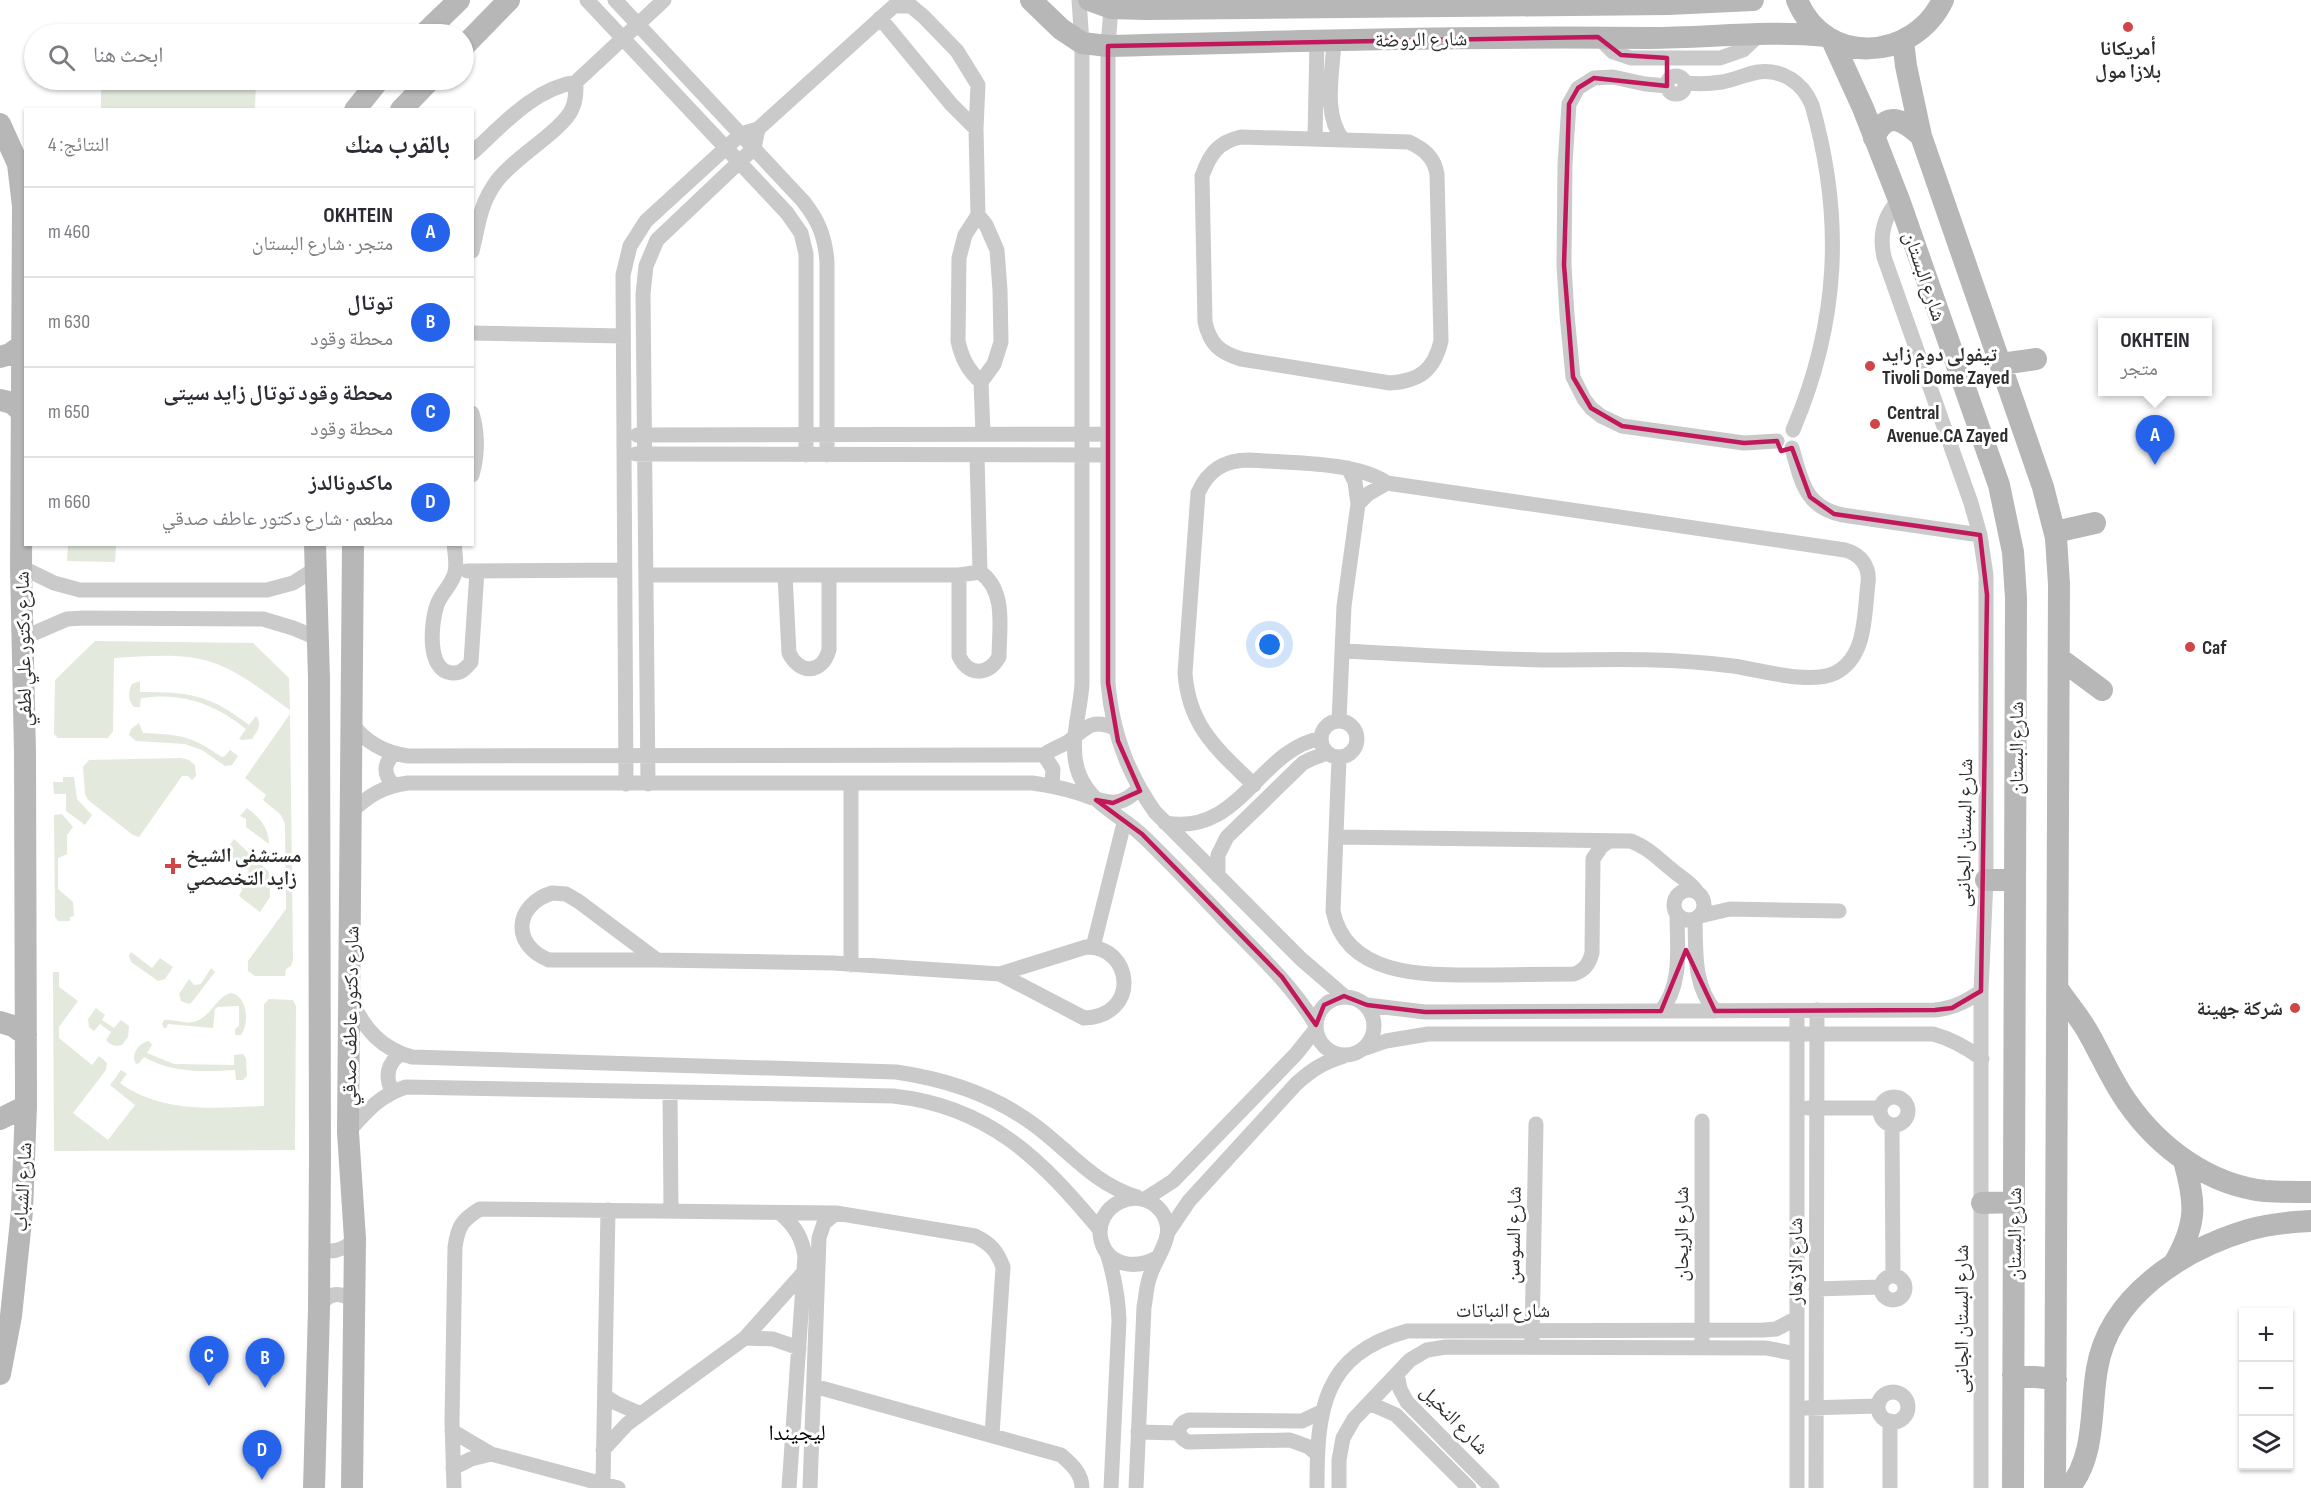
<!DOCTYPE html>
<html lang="ar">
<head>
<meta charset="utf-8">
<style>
  :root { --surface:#fff; --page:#f7f7f7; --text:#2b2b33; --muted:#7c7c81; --line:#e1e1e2; --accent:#2563eb }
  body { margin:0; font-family:"Sofia Sans Condensed","Noto Naskh Arabic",sans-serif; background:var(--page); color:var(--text); direction:rtl }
  .controls { position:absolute; right:18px; bottom:18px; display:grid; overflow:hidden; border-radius:0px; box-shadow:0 2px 4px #0004 }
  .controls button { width:54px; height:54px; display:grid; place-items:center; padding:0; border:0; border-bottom:2px solid var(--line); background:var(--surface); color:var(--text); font:30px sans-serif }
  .you { position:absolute; left:1270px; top:645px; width:21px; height:21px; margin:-15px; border:4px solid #fff; border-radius:50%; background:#1a73e8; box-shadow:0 0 0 9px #1a73e833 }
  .badge { display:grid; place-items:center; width:39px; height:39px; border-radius:50%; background:var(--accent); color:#fff; font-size:20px; font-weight:700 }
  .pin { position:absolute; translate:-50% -50px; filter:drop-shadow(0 2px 3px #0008) }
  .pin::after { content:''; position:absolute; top:32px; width:21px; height:18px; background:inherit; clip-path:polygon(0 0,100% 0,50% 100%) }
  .popup { position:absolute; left:2098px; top:318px; width:114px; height:78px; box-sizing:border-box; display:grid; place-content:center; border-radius:0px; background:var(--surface); filter:drop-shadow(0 2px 4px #0005); font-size:20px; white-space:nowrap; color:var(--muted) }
  .popup b { font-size:22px; color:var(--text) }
  .popup::after { content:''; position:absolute; left:50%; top:100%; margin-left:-12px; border:12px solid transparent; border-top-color:var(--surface) }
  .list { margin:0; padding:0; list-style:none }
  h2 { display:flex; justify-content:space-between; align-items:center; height:78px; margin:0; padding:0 24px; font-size:26px }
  h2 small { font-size:20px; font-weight:400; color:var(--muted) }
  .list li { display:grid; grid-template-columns:39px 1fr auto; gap:18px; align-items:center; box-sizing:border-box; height:90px; padding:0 24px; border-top:2px solid var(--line) }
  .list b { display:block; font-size:22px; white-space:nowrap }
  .list p { margin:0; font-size:20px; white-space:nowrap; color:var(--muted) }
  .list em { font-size:20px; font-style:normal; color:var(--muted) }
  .icon { flex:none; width:33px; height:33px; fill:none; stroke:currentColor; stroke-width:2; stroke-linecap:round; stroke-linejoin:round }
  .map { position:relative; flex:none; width:2311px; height:1488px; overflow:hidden; direction:ltr }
  .search { position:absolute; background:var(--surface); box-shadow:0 2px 4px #0004; left:24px; top:24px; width:450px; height:66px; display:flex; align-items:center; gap:15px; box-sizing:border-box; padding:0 21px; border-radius:33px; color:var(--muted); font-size:22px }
  .panel { position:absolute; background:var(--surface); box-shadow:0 2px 4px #0004; left:24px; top:108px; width:450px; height:438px; border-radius:0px; direction:rtl }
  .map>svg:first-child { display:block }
  .green { fill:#e3e9dd }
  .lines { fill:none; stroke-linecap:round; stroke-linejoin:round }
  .street { stroke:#cacaca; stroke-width:15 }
  .secondary { stroke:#b7b7b7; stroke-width:22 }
  .marked { fill:none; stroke:#c2185b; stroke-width:4.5; stroke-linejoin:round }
  .poi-dot { fill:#cf4548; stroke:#fff; stroke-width:2 }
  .labels { text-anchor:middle; stroke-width:6; stroke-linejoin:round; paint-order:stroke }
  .street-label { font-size:20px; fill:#2d2d2d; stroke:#fff }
  .poi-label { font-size:20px; font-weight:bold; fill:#2d2d2d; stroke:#fff; text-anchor:start }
  .quarter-label { font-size:22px; fill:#000; stroke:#fff }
</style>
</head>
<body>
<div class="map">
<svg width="2311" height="1488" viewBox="0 0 2311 1488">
  <rect width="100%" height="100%" fill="#fff"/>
  <path class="green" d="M 101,80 L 256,80 L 255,109 L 101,109 Z
    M 68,545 L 116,545 L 115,562 L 67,561 Z
    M 95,641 L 253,643 L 289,678 L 290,710 C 265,693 240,671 211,662 C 180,652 145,657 114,658 L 113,731 L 108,738 L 58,738 L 54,734 L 55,680 Z
    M 140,681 L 140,692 C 189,692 209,694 249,725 L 256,716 C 263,725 257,731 252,739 L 242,740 L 239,739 L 246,729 C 214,703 181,692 141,698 L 140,707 L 134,707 C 128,701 128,691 132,684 Z
    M 290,714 L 293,960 L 291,966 L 286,969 L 285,976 L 255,976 L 248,971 L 248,961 L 286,909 L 285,824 L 281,815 L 263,800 L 266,795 L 245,778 Z
    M 139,723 L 143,733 C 182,735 189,735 222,757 L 225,756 L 230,750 L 238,756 L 232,765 L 225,766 L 202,750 L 185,744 L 136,741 L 129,735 L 131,729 Z
    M 181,758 L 189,760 L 195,765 L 196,776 L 192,780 L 188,776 L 182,776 L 139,837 L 133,835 L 88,800 L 85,794 L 83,767 L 89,760 Z
    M 63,777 L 74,777 L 77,799 L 92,815 L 85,825 L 66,811 L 66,794 L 54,794 L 53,782 L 63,782 Z
    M 247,808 C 260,818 268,826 269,844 L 246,827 L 246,819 L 240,816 Z
    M 62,814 L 73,827 L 67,835 L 67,854 L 58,858 L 58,889 L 73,902 L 74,916 L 70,917 L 70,921 L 58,921 L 55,917 L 54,815 Z
    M 234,839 L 269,872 L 270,897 L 260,912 L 239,896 L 242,890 L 240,882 L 247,876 L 249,870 L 245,865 L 242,865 L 225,852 Z
    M 131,952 L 152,968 L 160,958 L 173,967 L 165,979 L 158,981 L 131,962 L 129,956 Z
    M 211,968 L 215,972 L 192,1002 L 189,1004 L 181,1001 L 179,994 L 189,979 L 194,985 L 201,984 Z
    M 53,972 L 59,972 L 59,987 L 78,1001 L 59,1027 L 59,1038 L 92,1065 L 99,1056 L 107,1063 L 106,1070 L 73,1113 L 108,1140 L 135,1105 L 110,1085 L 121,1070 L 127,1074 L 120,1083 C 163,1114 214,1108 264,1106 L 264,1004 L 269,999 L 293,1000 L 296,1006 L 295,1150 L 54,1151 Z
    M 230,993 C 247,994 250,1023 241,1035 L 235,1035 L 235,1029 L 239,1026 L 239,1006 L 218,1007 L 215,1009 L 213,1028 L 168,1024 L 166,1028 L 164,1028 L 162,1024 L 164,1020 C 174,1019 183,1024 193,1022 C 212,1017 215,998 230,993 Z
    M 96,1008 L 105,1015 L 102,1020 L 114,1028 L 121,1020 L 129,1026 L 128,1037 L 122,1045 C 115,1047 110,1045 106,1040 L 111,1032 L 100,1024 L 94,1031 L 89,1027 L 88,1019 Z
    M 149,1041 L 152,1045 L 147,1053 L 174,1064 L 234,1065 L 234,1055 L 243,1054 L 246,1058 L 247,1076 L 243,1080 L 236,1080 L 235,1070 C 203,1072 172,1073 144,1057 L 139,1063 L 136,1064 C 130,1054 139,1043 149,1041 Z"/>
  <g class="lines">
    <path class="street" d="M 587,0 L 787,213 L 801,233 L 806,254 L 806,455
      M 615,0 L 803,201 C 819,221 825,237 827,262 L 827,455
      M 1079,0 L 1082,43 L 1082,684 C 1080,715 1068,745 1079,774 C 1091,805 1122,815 1144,837 C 1172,864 1199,893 1227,922 C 1259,955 1292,985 1316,1025
      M 1111,8 L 1108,46 L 1108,683 C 1112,731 1127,773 1155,812 L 1301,959 L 1344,996
      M 880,18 L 951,104 L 976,129
      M 1598,37 L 1613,52 L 1631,58 L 1720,58 L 1743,50 L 1760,34
      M 1334,40 C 1333,72 1322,113 1343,140
      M1667 85a9 9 0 1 1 18 0a9 9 0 1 1-18 0Z
      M 1685,83 C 1697,84 1709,84 1722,82 C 1734,80 1746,74 1758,72 C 1783,69 1803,83 1812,105 C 1844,218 1839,322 1793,430
      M 1667,86 L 1645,84 L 1613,77 L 1594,78 L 1578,88 L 1569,104 L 1565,164 L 1564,265 L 1567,315 L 1573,377 L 1584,399 L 1591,408 L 1601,416 L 1622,426 L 1744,443 L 1777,441
      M 1241,137 L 1409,142 C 1424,149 1434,157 1437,174 L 1441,341 C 1434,370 1420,381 1390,383 L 1241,359 C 1219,352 1210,344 1205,322 L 1202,176 C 1210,154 1218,142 1241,137 Z
      M 1315,139 L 1317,41
      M 472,153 C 503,125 533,89 576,82 L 664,0
      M 1899,200 C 1884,216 1879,235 1884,257 L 1971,503 L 1980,535 L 1986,575 L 1986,880 L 1981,991 L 1981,1488
      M 978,215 L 986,225 L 997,250 L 1000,290 L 1001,342 L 994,364 L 981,382 L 983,434
      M 472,251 C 479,224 479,206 496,182 C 512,159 563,130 572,109 C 576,101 576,92 576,82
      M 472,333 L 623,336
      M 472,413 C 478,434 478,454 472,475
      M 637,435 L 1108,434
      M 1792,448 C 1801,480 1805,508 1843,515 L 1980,535
      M 636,454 L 1108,455
      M 1358,504 L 1368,494 L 1387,483
      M 454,544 C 455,553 457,564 455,572 C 453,584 441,593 437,605 C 431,622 426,671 452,673 C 461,674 466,668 471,662 L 477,571
      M 21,567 L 54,583 L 80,590 L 267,590 L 293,583 L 315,569
      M 467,571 L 624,570
      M 646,575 L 959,575 L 980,572 L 977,455
      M 785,575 L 789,653 C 800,675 822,674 829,650 L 829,575
      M 959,575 L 959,656 C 968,676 988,676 999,657 C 999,629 1007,591 980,572
      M 23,638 L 67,619 L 83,618 L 263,619 L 293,628 L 317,638
      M1321 739a18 18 0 1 1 36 0a18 18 0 1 1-36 0Z
      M 1339,721 L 1344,606 L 1358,504 L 1355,482 L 1348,468
      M 350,722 C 366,742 382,752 408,756 L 1044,755 C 1051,749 1059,747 1066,743 C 1085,731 1089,717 1114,728
      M 1044,755 L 1053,769 L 1052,786
      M 1339,758 L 1333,911 C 1347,980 1433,975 1487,975 C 1516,975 1545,974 1574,974 C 1585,970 1589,964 1592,953 L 1593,859 L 1601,847 L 1609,841
      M 851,783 L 851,965
      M 393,784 C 383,774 384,763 394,754
      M 626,784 L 623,275 L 630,246 L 646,221 L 741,134 L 758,129 L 894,6 L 911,6 L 924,17 L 957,51 L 978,85 L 976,129 L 978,215 L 965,235 L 959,258 L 958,341 C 962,359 968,370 981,382
      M 648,784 L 643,294 L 646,266 L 657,240 L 754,148 L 758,129
      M 1254,785 C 1217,749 1189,727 1185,673 L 1198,493 C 1208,470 1224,460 1249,460 C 1288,463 1355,461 1387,483 L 1845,550 C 1861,554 1870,567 1868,583 C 1864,614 1867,657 1835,673 C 1810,685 1761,670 1733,666 C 1675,658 1618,659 1560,660 C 1487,660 1414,654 1342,651
      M 350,813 C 368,796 383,786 408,783 L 1032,783 C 1048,785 1063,788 1078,793 C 1103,801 1119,811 1139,788
      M 1165,823 C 1241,836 1257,751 1321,738
      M 1336,837 L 1631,841 C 1650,849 1656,857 1671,869 C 1681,878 1690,881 1697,892
      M 1218,876 L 1218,855 L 1227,837 L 1303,763 L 1311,759 L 1327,753
      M1674 905a15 15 0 1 1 30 0a15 15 0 1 1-30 0Z
      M 552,893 L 566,894 L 578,901 L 657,960 L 549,960 C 511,945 514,905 552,893 Z
      M 1700,916 L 1730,909 L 1839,911
      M 1695,919 C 1696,953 1693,984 1715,1011
      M 1086,947 C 1133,946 1141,1016 1084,1018 L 1000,974 Z
      M 1093,947 L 1124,823
      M 657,960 L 833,963 L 1000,974
      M1316 1026a29 29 0 1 1 58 0a29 29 0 1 1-58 0Z
      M 352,1002 C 365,1030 382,1049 412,1057 L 896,1072 C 945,1079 992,1094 1033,1124 C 1069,1150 1092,1183 1137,1197
      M 1367,1005 L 1425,1012 L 1935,1010 C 1953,1008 1966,1002 1981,991
      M 1661,1011 C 1683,983 1677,948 1677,914
      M 1797,1011 L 1797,1488
      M 1366,1048 L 1386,1041 L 1428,1034 L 1933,1034 C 1952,1039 1966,1047 1982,1059
      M 392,1091 C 385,1077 387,1063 401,1054
      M 670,1092 L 671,1211
      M1880 1111a14 14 0 1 1 28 0a14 14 0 1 1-28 0Z
      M 1808,1108 L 1880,1108
      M 1892,1126 L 1893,1276
      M 348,1132 C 366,1112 380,1095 406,1087 L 893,1096 C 989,1106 1042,1160 1100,1230
      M 1145,1199 L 1173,1181 L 1296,1054 L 1316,1029
      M 781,1214 C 795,1226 802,1238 805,1256 L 789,1488
      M 1168,1232 L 1189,1201 L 1296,1084 C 1311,1070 1324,1062 1344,1056
      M 318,1249 C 333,1254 344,1250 355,1239
      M 1107,1253 C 1114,1275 1118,1296 1119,1320 L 1111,1488
      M1881 1288a12 12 0 1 1 24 0a12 12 0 1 1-24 0Z
      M 1816,1289 L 1880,1287
      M 319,1309 C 326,1292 342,1290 354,1303
      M 745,1338 L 773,1339 L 799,1348
      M 1532,1340 L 1536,1124
      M 1702,1340 L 1702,1121
      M 1397,1374 L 1400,1389 L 1407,1402 L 1492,1488
      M 814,1386 L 1061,1455 C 1071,1464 1082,1473 1082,1488
      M1878 1407a15 15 0 1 1 30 0a15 15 0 1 1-30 0Z
      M 605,1396 L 616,1403 L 641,1414
      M 1369,1403 L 1396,1415 L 1469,1488
      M 1806,1408 L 1878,1406
      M 1890,1421 L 1890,1488
      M 452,1431 L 491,1454 L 618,1488
      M 1138,1432 L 1179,1433
      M 603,1450 L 627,1424 L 745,1338 L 804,1272
      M 1317,1454 L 1309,1447 L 1290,1440 L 1188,1442 C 1176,1436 1176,1424 1189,1420 L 1302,1421 L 1321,1412
      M 453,1468 L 471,1459 L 491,1454
      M 603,1483 L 608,1210
      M 454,1488 L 452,1421 L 455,1247 C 458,1226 462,1220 480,1209 L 836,1213 L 975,1236 C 991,1244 997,1251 1003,1267 L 992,1435
      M 810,1488 L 819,1238 L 824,1223 L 836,1213
      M 1136,1488 L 1144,1307 C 1146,1298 1146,1288 1149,1279 C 1155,1256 1179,1235 1161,1211 C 1139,1183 1093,1205 1101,1240 C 1108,1267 1136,1269 1157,1258
      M 1317,1488 C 1317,1410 1322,1355 1407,1331 L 1764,1330 L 1776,1329 L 1797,1318
      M 1339,1488 L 1339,1460 L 1343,1438 L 1354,1419 L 1410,1360 L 1427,1350 L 1446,1347 L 1766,1348 L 1797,1354
      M 1816,1488 L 1817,1010"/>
    <path class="secondary" d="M 1031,0 L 1061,29 L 1082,43 L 1108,46 C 1288,41 1469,36 1649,38 C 1708,38 1767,30 1826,36
      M 1089,0 L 1111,8 L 1146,9 L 1668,4 L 1753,0
      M 1797,0 C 1824,67 1913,62 1943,0
      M 424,34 L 459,0
      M 1832,40 L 1863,108 L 1899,200 L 1999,485 L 2013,552 L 2016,598 L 2013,1488
      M 1903,41 L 1906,66 L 1921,136 L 2043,487 L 2056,538 L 2059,584 L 2055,1488
      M 464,46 L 509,0
      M 355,110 L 379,80
      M 401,110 L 430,80
      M 0,124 L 18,164 L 23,206 L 21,567 L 25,753 L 26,1106 L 22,1211 L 11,1316 L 0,1374
      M 1874,138 C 1887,109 1903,120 1921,136
      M 0,357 L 10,354 L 22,345
      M 2001,364 L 2036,359
      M 0,400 L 12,403 L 22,412
      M 2055,532 L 2095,523
      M 2059,658 L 2102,690
      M 1986,880 L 2015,880
      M 2058,989 C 2068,1004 2081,1019 2089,1034 C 2102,1057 2112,1081 2127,1102 C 2159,1148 2209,1185 2265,1191 C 2280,1192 2296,1192 2311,1192
      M 0,1022 L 13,1026 L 26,1035
      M 0,1119 L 26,1106
      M 1982,1203 L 2014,1202
      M 2175,1262 C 2197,1223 2196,1203 2184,1161
      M 2013,1375 L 2056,1379
      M 314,1488 L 319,1309 L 320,1157 L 319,678 L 315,544
      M 352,1488 L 355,1239 L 348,1132 L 353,544
      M 2069,1488 C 2096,1456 2090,1408 2097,1369 C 2109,1296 2182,1250 2248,1230 C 2268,1224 2290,1222 2311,1221"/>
  </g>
  <path class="marked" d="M 1598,37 L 1621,55 L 1667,58 L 1667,86 L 1594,78 L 1578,88 L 1569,104 L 1564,265 L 1573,377 L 1591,408 L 1622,426 L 1744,443 L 1777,441 L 1781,451 L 1792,448 L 1810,497 L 1834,514 L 1980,535 L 1987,595 L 1981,991 L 1952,1008 L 1935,1010 L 1715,1011 L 1686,950 L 1661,1011 L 1425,1012 L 1367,1005 L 1344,996 L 1324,1005 L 1316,1025 L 1282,977 L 1142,834 L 1096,800 L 1113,803 L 1140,791 L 1118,741 L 1108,683 L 1108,46 Z"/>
  <g class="poi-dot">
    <circle cx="2128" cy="27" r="6"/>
    <circle cx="1870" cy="366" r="6"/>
    <circle cx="1875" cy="424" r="6"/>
    <circle cx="2190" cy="647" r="6"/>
    <path d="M170 857h6v6h6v6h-6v6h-6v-6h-6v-6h6z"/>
    <circle cx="2295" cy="1008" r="6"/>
  </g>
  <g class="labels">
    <g class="street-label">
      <text transform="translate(1421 39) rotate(-1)" y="7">شارع الروضة</text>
      <text transform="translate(1925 276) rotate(71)" y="7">شارع البستان</text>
      <text transform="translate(23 649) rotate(-91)" y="7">شارع دكتور علي لطفي</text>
      <text transform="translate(2016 748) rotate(-90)" y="7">شارع البستان</text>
      <text transform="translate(1964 833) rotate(-89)" y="7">شارع البستان الجانبى</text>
      <text transform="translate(350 1016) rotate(-89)" y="7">شارع دكتور عاطف صدقي</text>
      <text transform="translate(22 1187) rotate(-87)" y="7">شارع الشباب</text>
      <text transform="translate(1681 1234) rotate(-90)" y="7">شارع الريحان</text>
      <text transform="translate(2014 1234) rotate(-90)" y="7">شارع البستان</text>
      <text transform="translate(1513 1235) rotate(-89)" y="7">شارع السوسن</text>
      <text transform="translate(1795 1261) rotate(-90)" y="7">شارع الازهار</text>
      <text x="1503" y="1317">شارع النباتات</text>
      <text transform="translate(1961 1319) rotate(-90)" y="7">شارع البستان الجانبى</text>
      <text transform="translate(1455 1419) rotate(46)" y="7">شارع النخيل</text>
    </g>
    <g class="poi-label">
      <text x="2128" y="55" text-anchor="middle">أمريكانا<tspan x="2128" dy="23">بلازا مول</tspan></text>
      <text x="1882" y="361">تيفولى دوم زايد<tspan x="1882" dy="23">Tivoli Dome Zayed</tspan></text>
      <text x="1887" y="419">Central<tspan x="1887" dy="23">Avenue.CA Zayed</tspan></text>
      <text x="2202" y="654">Caf</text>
      <text x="186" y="862">مستشفى الشيخ<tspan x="186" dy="23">زايد التخصصي</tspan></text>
      <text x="2283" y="1015" text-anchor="end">شركة جهينة</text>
    </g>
    <g class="quarter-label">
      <text x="797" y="1440">ليجيندا</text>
    </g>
  </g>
</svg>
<div class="controls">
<button>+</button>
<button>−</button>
<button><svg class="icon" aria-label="layers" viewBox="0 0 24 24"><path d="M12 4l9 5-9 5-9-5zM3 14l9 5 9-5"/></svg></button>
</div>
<div class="you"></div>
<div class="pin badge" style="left:2155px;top:465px">A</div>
<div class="popup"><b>OKHTEIN</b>متجر</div>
<div class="pin badge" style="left:265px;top:1388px">B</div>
<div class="pin badge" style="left:209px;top:1386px">C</div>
<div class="pin badge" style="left:262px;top:1480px">D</div>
<div class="search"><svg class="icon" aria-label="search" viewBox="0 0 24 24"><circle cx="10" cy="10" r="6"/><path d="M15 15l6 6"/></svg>ابحث هنا</div>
<section class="panel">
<h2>بالقرب منك<small>النتائج: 4</small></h2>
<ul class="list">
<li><span class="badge">A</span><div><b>OKHTEIN</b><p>متجر · شارع البستان</p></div><em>460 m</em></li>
<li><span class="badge">B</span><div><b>توتال</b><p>محطة وقود</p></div><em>630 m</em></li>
<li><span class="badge">C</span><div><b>محطة وقود توتال زايد سيتى</b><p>محطة وقود</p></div><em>650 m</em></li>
<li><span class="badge">D</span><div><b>ماكدونالدز</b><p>مطعم · شارع دكتور عاطف صدقي</p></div><em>660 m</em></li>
</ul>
</section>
</div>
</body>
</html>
